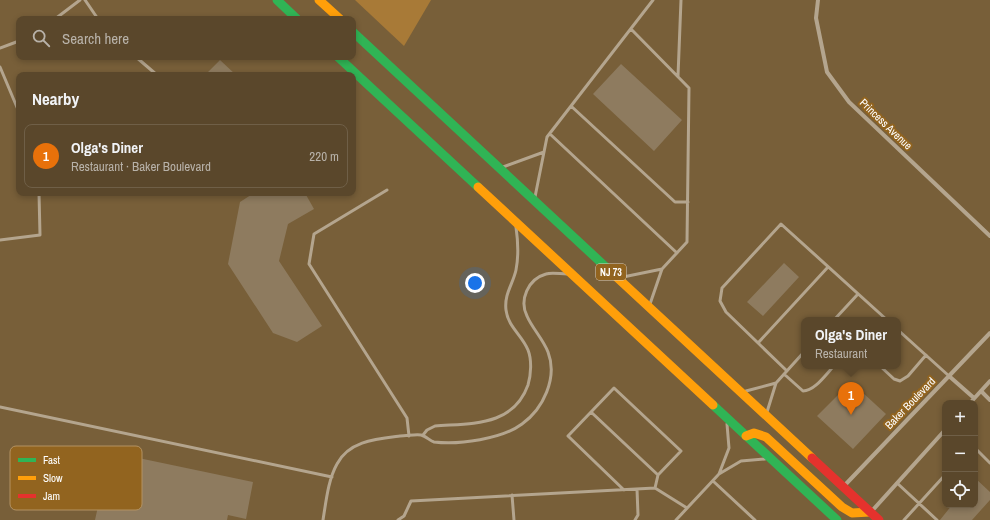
<!DOCTYPE html>
<html lang="en">
<head>
<meta charset="utf-8">
<style>
  :root { --surface:#5a472b; --page:#604e33; --text:#f1f3f6; --muted:#b8b2a9; --line:#6f5f47; --accent:#95b2f1 }
  body { margin:0; font-family:"Archivo Narrow",sans-serif; background:var(--page); color:var(--text) }
  .controls { position:absolute; right:12px; bottom:12px; display:grid; overflow:hidden; border-radius:8px; box-shadow:0 2px 6px #0003 }
  .controls button { width:36px; height:36px; display:grid; place-items:center; padding:0; border:0; border-bottom:1px solid var(--line); background:var(--surface); color:var(--text); font:20px sans-serif }
  .you { position:absolute; left:475px; top:283px; width:14px; height:14px; margin:-10px; border:3px solid #fff; border-radius:50%; background:#1a73e8; box-shadow:0 0 0 6px #1a73e833 }
  .badge { display:grid; place-items:center; width:26px; height:26px; border-radius:50%; background:var(--accent); color:#fff; font-size:13px; font-weight:700 }
  .pin { position:absolute; translate:-50% -33px; filter:drop-shadow(0 1px 2px #0008) }
  .pin::after { content:''; position:absolute; top:21px; width:14px; height:12px; background:inherit; clip-path:polygon(0 0,100% 0,50% 100%) }
  .popup { position:absolute; left:801px; top:317px; width:100px; height:52px; box-sizing:border-box; display:grid; place-content:center; border-radius:8px; background:var(--surface); filter:drop-shadow(0 1px 3px #0005); font-size:13px; white-space:nowrap; color:var(--muted) }
  .popup b { font-size:15px; color:var(--text) }
  .popup::after { content:''; position:absolute; left:50%; top:100%; margin-left:-8px; border:8px solid transparent; border-top-color:var(--surface) }
  .list { margin:0; padding:0; list-style:none }
  h2 { display:flex; justify-content:space-between; align-items:center; height:52px; margin:0; padding:0 16px; font-size:17px }
  h2 small { font-size:13px; font-weight:400; color:var(--muted) }
  .list li { display:grid; grid-template-columns:26px 1fr auto; gap:12px; align-items:center; box-sizing:border-box; height:64px; margin:0 8px 8px; padding:0 8px; border:1px solid var(--line); border-radius:8px }
  .list b { display:block; font-size:15px; white-space:nowrap }
  .list p { margin:0; font-size:13px; white-space:nowrap; color:var(--muted) }
  .list em { font-size:13px; font-style:normal; color:var(--muted) }
  .icon { flex:none; width:22px; height:22px; fill:none; stroke:currentColor; stroke-width:2; stroke-linecap:round; stroke-linejoin:round }
  .map { position:relative; flex:none; width:990px; height:520px; overflow:hidden }
  .search { position:absolute; background:var(--surface); box-shadow:0 2px 6px #0003; left:16px; top:16px; width:340px; height:44px; display:flex; align-items:center; gap:10px; box-sizing:border-box; padding:0 14px; border-radius:8px; color:var(--muted); font-size:15px }
  .panel { position:absolute; background:var(--surface); box-shadow:0 2px 6px #0003; left:16px; top:72px; width:340px; height:124px; border-radius:8px }
  .map>svg:first-child { display:block }
  .green { fill:#a87a37 }
  .building { fill:#8e7b5f }
  .lines { fill:none; stroke-linecap:round; stroke-linejoin:round }
  .lane { stroke:#b4a58e; stroke-width:3 }
  .street { stroke:#b4a58e; stroke-width:4 }
  .fast { stroke:#30b455; stroke-width:9 }
  .slow { stroke:#ff9f0a; stroke-width:9 }
  .jam { stroke:#e5322d; stroke-width:9 }
  .labels { text-anchor:middle; stroke-width:4; stroke-linejoin:round; paint-order:stroke }
  .shield { fill:#92641f; stroke:#ded0bc; stroke-width:1 }
  .shield-label { font-size:10px; font-weight:bold; fill:#fff }
  .street-label { font-size:11px; fill:#fff; stroke:#92641f }
  .key { fill:#92641f; stroke:#b39262; stroke-width:1 }
  .key-label { font-size:11px; fill:#fff }
</style>
</head>
<body>
<div class="map">
<svg width="990" height="520" viewBox="0 0 990 520">
  <rect width="100%" height="100%" fill="#785f39"/>
  <path class="green" d="M 355,0 L 431,0 L 404,46 Z"/>
  <path class="building" d="M 220,60 L 236,75 L 205,75 Z
    M 621,64 L 682,120 L 654,151 L 593,94 Z
    M 254,193 L 305,193 L 314,209 L 288,224 L 279,261 L 322,326 L 297,342 L 273,333 L 228,264 L 240,202 Z
    M 784,263 L 799,277 L 763,316 L 747,302 Z
    M 851,382 L 886,414 L 853,449 L 817,416 Z
    M 129,456 L 253,482 L 246,519 L 228,515 L 227,520 L 95,520 L 106,470 L 125,474 Z
    M 975,478 L 990,492 L 990,500 L 972,520 L 940,520 L 952,505 L 975,505 Z"/>
  <g class="lines">
    <path class="lane" d="M 85,0 L 98,19
      M 55,19 L 80,0
      M 631,29 L 689,88 L 687,242 L 662,269
      M 0,48 L 19,41
      M 136,57 L 157,75
      M 0,67 L 19,112
      M 678,76 L 681,0
      M 571,106 L 675,202 L 688,202
      M 550,134 L 677,253
      M 544,152 L 547,137 L 653,0
      M 503,167 L 544,152 L 535,197
      M 387,190 L 314,234 L 309,264 L 407,418 L 409,436
      M 0,240 L 40,235 L 39,193
      M 623,277 L 662,269 L 650,304
      M 834,320 L 858,294
      M 898,330 L 949,376
      M 758,343 L 828,267
      M 880,366 L 894,379 L 900,381 L 908,376 L 926,355
      M 787,371 L 726,312 L 720,301 L 722,288 L 781,224 L 887,320
      M 784,374 L 803,391 C 815,391 826,374 834,366
      M 776,383 L 804,352
      M 746,391 L 776,383 L 767,412
      M 0,407 L 332,477
      M 591,412 L 658,475
      M 423,435 L 427,430 L 435,426 C 471,423 513,427 528,385 C 531,375 532,360 528,350 C 522,335 508,327 506,310 C 504,294 513,284 516,270 C 519,255 518,241 516,227
      M 975,448 L 990,463
      M 719,474 L 729,448 L 727,424
      M 713,481 L 755,520
      M 897,483 L 937,520
      M 624,490 L 568,436 L 614,388 L 681,451 L 658,475 L 655,488
      M 512,495 L 514,520
      M 323,520 C 326,502 328,480 337,464 C 349,441 376,439 400,436 C 407,436 415,434 421,435 C 426,436 430,441 434,442 C 459,445 502,439 522,424 C 543,409 558,378 548,352 C 543,339 532,328 527,316 C 519,300 528,279 546,274 C 552,272 560,274 567,274
      M 398,520 L 404,516 L 411,501 L 655,488 L 687,508
      M 635,520 L 638,515 L 637,489
      M 676,520 L 719,474 L 741,461 L 765,459
      M 904,520 L 945,475"/>
    <path class="street" d="M 818,0 L 816,18 L 827,72 L 849,102 L 990,236
      M 949,376 L 974,398
      M 981,391 L 990,400
      M 970,403 L 990,381
      M 844,486 L 990,333
      M 871,512 L 945,430"/>
    <path class="fast" d="M 277,0 L 297,19
      M 353,32 L 609,270
      M 338,57 L 478,187
      M 713,405 L 837,520"/>
    <path class="slow" d="M 319,0 L 340,19
      M 478,187 L 713,405
      M 609,270 L 812,458
      M 746,436 L 754,433 L 766,437 L 842,507 L 852,513 L 870,512"/>
    <path class="jam" d="M 812,458 L 879,520"/>
  </g>
  <g class="labels">
    <rect class="shield" x="596" y="264" width="30" height="16" rx="3"/>
    <g class="shield-label">
      <text x="611" y="276">NJ 73</text>
    </g>
    <g class="street-label">
      <text transform="translate(886 124) rotate(44)" y="4">Princess Avenue</text>
      <text transform="translate(910 403) rotate(-46)" y="4">Baker Boulevard</text>
    </g>
  </g>
  <rect x="10" y="446" width="132" height="64" rx="6" class="key"/>
  <rect x="18" y="458" width="18" height="4" fill="#30b455"/>
  <rect x="18" y="476" width="18" height="4" fill="#ff9f0a"/>
  <rect x="18" y="494" width="18" height="4" fill="#e5322d"/>
  <g class="key-label">
    <text x="43" y="464">Fast</text>
    <text x="43" y="482">Slow</text>
    <text x="43" y="500">Jam</text>
  </g>
</svg>
<div class="controls">
<button>+</button>
<button>−</button>
<button><svg class="icon" aria-label="locate" viewBox="0 0 24 24"><circle cx="12" cy="12" r="6"/><path d="M12 2v4M12 18v4M2 12h4M18 12h4"/></svg></button>
</div>
<div class="you"></div>
<div class="pin badge" style="left:851px;top:415px;background:#e8710a">1</div>
<div class="popup"><b>Olga's Diner</b>Restaurant</div>
<div class="search"><svg class="icon" aria-label="search" viewBox="0 0 24 24"><circle cx="10" cy="10" r="6"/><path d="M15 15l6 6"/></svg>Search here</div>
<section class="panel">
<h2>Nearby<small></small></h2>
<ul class="list">
<li><span class="badge" style="background:#e8710a">1</span><div><b>Olga's Diner</b><p>Restaurant · Baker Boulevard</p></div><em>220 m</em></li>
</ul>
</section>
</div>
</body>
</html>
